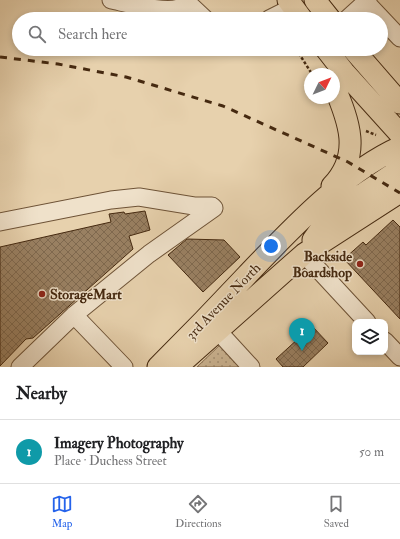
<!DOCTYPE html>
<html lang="en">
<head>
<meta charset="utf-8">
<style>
  :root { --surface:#fff; --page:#f6f6f6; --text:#202124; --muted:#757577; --line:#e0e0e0; --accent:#2563eb }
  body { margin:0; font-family:"IM FELL Double Pica",serif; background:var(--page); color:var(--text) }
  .controls { position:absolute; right:12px; bottom:12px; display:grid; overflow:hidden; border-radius:8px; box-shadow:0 2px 6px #0003 }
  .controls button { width:36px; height:36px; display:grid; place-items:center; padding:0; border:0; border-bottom:1px solid var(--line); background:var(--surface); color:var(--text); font:20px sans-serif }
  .compass { position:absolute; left:304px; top:68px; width:36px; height:36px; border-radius:50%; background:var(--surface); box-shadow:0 2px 6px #0003; rotate:47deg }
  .you { position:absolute; left:271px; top:246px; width:14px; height:14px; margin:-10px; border:3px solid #fff; border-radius:50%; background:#1a73e8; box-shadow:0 0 0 6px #1a73e833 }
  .badge { display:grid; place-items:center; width:26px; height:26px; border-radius:50%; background:var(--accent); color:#fff; font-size:13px; font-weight:700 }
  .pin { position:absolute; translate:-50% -33px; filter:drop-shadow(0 1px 2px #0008) }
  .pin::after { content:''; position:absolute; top:21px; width:14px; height:12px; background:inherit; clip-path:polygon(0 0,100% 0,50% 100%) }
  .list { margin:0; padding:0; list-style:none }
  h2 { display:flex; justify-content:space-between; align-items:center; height:52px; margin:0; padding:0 16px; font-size:17px }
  h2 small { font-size:13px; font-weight:400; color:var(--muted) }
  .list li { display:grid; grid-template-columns:26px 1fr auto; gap:12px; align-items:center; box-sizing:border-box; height:64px; padding:0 16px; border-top:1px solid var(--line) }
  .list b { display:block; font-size:15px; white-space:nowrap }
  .list p { margin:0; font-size:13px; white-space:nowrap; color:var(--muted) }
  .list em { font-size:13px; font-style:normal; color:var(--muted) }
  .icon { flex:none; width:22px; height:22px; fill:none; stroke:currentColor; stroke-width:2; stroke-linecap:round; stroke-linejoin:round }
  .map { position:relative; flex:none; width:400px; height:367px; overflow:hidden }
  .search { position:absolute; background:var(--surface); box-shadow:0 2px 6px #0003; left:12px; right:12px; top:12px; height:44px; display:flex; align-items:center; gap:10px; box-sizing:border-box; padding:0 14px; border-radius:22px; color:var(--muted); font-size:15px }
  .sheet { height:116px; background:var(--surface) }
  nav { display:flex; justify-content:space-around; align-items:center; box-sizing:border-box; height:56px; border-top:1px solid var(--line); background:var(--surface); font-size:11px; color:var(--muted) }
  nav a { display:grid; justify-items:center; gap:2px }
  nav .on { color:var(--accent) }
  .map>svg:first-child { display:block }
  .green { fill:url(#green-dots); stroke:#886e51 }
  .building { fill:url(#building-cross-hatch); stroke:#452910 }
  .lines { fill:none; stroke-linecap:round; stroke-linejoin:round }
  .minor-casing { stroke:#6e5337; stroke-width:19 }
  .major-casing { stroke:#452910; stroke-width:23 }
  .path { stroke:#452910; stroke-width:2.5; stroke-dasharray:3 2; stroke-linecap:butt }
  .minor { stroke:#efe1ca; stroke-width:17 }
  .major { stroke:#e7d1ad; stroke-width:21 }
  .rail { stroke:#452910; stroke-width:3; stroke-dasharray:7 7; stroke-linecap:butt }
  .poi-dot { fill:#8f2418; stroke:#efe1ca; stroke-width:1.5 }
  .labels { text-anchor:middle; stroke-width:3; stroke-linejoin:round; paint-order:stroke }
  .poi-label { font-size:14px; font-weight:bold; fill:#452910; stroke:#efe1ca; text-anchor:end }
  .street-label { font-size:14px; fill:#452910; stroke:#efe1ca }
</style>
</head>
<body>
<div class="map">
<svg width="400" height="367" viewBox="0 0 400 367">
  <defs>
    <pattern id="green-dots" width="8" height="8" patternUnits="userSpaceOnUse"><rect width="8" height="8" fill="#cbb492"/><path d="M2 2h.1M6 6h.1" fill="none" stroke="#a79276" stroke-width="1.8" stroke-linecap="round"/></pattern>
    <pattern id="building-cross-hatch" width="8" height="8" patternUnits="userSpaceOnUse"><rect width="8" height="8" fill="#998062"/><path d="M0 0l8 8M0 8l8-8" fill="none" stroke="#7f694f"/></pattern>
  </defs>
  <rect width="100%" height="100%" fill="#e7d1ad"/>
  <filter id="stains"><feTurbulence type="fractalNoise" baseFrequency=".005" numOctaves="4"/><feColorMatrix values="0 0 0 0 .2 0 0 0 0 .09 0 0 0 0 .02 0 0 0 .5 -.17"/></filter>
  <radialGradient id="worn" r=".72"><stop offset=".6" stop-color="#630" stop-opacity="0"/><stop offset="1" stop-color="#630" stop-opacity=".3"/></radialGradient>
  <path class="green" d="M 222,343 L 245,367 L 197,367 Z"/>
  <path class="building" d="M 145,211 L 150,230 L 129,236 L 133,249 L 33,338 L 26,339 L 0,366 L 0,247 L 111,222 L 109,214 L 124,212 L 125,214 Z
    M 393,220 L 400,227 L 400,319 L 344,259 L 363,242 L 366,245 Z
    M 187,239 L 224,240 L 240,257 L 203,292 L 168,255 Z
    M 312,326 L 328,343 L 303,367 L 283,367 L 276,359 Z"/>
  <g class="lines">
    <defs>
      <path id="minor" d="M 111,0 C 127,3 181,19 187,0
        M 364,0 L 400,38
        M 187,2 L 205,19
        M 269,19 L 293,7
        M 347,19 L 368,0
        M 0,222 L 111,200 L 139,197 L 194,206 L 212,206 L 214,208
        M 304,254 L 367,322
        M 74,315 L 124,367
        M 217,330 L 251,367
        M 385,341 L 400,357
        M 20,367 L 74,315 L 149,254 L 214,208"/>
      <path id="major" d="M 288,0 L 302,19
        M 315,0 L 330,19
        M 326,49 L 344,72 L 400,134
        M 353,49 L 400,103
        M 332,186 C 362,155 349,121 334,86
        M 313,240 C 333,209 370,191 400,169
        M 179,365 L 304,254 L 400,192
        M 158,367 C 188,337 218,306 247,275 C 289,231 344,172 400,147"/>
    </defs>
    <use href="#minor" class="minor-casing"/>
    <use href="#major" class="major-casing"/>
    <path class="path" d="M 296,49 L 312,74
      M 366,131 L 376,135"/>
    <use href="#minor" class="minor"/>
    <use href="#major" class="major"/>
    <path class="rail" d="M 0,57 L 58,64 L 126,77 L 223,106 L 348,162 L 400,193"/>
  </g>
  <g class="poi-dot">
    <circle cx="360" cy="264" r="4"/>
    <circle cx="42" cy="294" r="4"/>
  </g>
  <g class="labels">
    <g class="poi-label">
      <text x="352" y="261">Backside<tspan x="352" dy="16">Boardshop</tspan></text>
      <text x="50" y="299" text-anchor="start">StorageMart</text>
    </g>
    <g class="street-label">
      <text transform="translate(223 301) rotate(-46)" y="5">3rd Avenue North</text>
    </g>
  </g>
  <rect width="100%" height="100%" filter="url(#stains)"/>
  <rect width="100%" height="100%" fill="url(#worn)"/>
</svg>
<div class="controls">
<button><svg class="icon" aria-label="layers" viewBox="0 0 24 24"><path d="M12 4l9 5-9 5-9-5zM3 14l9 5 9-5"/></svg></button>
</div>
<svg class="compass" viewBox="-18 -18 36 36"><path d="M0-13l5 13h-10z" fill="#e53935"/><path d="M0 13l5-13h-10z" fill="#757577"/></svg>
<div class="you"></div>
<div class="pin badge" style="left:302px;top:351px;background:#0f9aa8">1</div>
<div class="search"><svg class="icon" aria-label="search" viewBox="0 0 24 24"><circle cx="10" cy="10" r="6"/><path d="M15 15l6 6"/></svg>Search here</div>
</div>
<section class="sheet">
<h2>Nearby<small></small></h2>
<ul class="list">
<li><span class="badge" style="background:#0f9aa8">1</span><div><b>Imagery Photography</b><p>Place · Duchess Street</p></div><em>50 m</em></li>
</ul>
</section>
<nav>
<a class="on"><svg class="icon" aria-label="map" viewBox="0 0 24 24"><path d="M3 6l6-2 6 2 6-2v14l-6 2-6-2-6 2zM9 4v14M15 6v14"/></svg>Map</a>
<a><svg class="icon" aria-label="directions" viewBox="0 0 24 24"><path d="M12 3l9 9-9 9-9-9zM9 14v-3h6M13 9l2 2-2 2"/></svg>Directions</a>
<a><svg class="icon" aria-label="saved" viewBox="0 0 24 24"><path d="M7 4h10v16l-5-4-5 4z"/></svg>Saved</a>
</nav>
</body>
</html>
